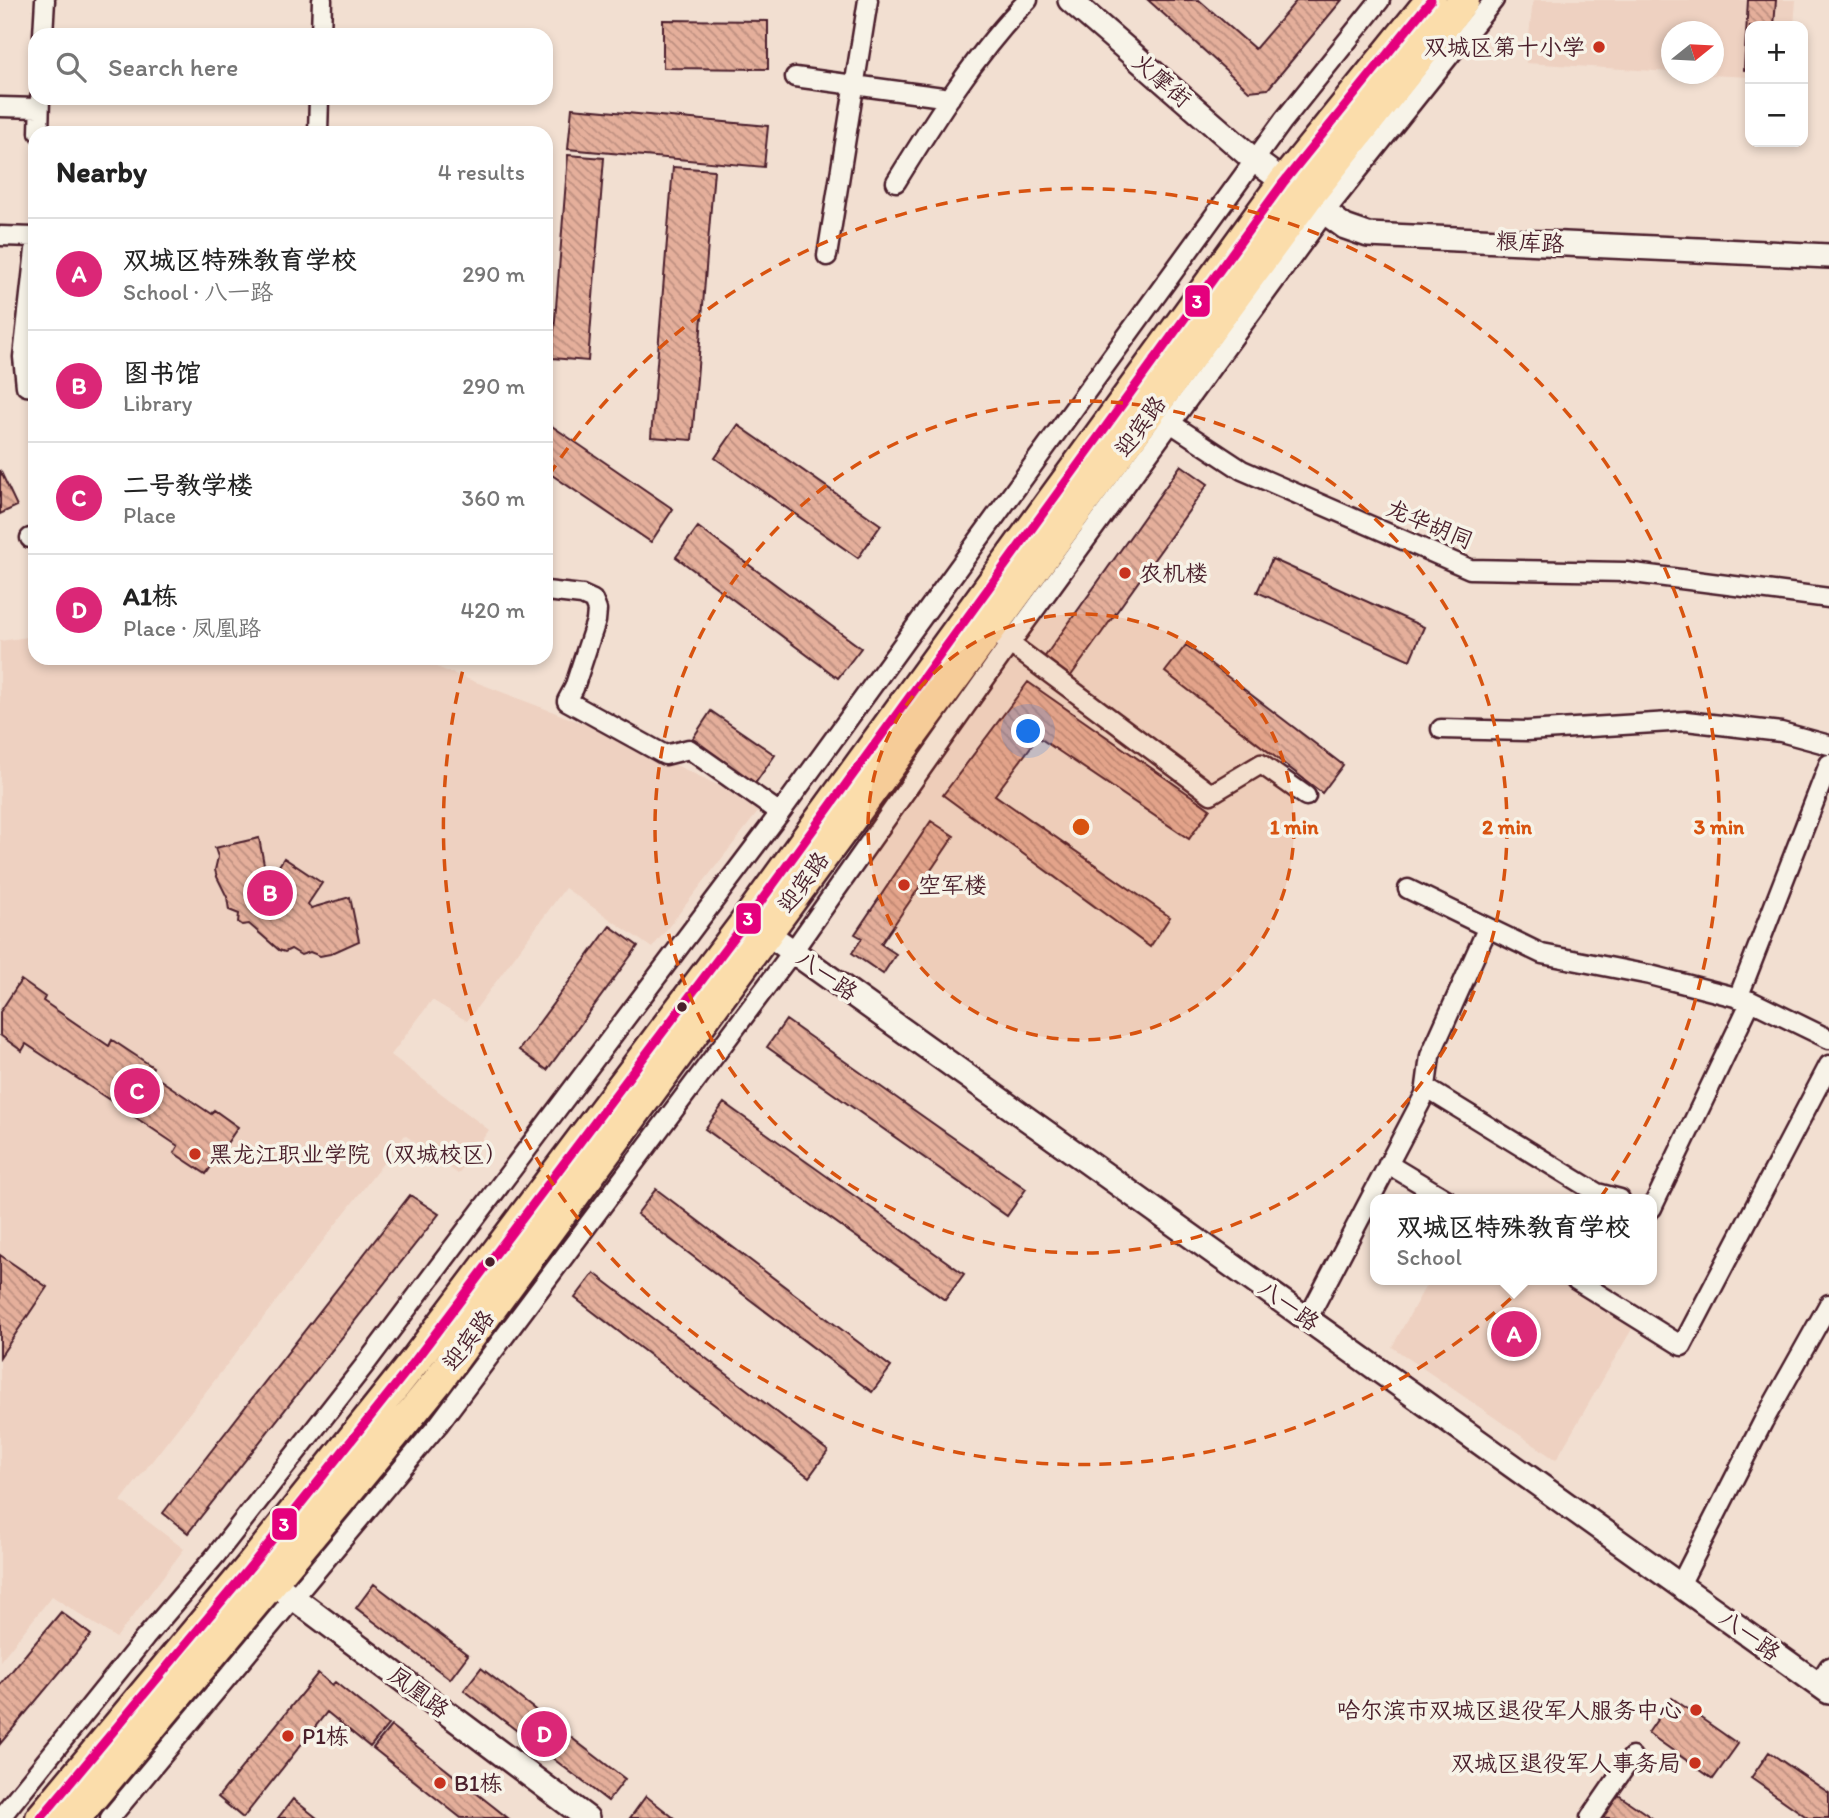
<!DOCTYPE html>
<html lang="en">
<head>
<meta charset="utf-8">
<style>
  :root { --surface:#fff; --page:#f6f6f6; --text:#222; --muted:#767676; --line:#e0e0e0; --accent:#db2777 }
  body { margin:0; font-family:Itim,"LXGW WenKai TC",sans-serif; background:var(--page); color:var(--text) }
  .controls { position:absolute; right:21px; top:21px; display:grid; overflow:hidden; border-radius:14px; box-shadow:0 4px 10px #0003 }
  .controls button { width:63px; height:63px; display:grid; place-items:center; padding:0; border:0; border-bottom:2px solid var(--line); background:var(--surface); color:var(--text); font:35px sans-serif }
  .compass { position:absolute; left:1661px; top:21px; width:63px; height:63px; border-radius:50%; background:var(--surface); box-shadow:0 4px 10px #0003; rotate:72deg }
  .you { position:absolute; left:1029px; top:732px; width:24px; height:24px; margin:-18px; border:5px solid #fff; border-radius:50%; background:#1a73e8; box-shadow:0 0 0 10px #1a73e833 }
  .badge { display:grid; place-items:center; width:46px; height:46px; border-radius:50%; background:var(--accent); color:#fff; font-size:23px; font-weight:700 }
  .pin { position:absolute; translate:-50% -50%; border:4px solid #fff; box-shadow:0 2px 7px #0006 }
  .popup { position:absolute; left:1370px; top:1194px; width:287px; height:91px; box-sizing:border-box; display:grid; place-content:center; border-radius:14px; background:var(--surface); filter:drop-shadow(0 2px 5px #0005); font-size:23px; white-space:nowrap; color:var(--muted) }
  .popup b { font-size:26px; color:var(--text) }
  .popup::after { content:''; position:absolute; left:50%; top:100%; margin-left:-14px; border:14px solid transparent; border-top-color:var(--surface) }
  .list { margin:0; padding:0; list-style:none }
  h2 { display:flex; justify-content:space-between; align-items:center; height:91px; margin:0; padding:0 28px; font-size:30px }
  h2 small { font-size:23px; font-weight:400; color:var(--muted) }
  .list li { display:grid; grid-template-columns:46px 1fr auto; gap:21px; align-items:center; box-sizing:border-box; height:112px; padding:0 28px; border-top:2px solid var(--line) }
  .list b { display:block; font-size:26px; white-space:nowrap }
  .list p { margin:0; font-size:23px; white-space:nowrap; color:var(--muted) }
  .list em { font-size:23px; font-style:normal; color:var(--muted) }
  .icon { flex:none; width:38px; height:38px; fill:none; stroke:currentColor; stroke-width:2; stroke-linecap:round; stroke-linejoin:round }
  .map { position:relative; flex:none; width:1829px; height:1818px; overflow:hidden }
  .search { position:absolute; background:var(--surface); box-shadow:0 4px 10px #0003; left:28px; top:28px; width:525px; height:77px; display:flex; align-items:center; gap:18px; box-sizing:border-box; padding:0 24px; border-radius:21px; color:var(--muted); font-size:26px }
  .panel { position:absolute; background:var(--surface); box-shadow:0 4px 10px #0003; left:28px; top:126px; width:525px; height:539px; border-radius:21px }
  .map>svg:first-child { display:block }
  .built { fill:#eed1c1 }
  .building { fill:url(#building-back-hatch); stroke:#4a1f2b; stroke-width:2 }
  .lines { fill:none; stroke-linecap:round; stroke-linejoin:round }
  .minor-casing { stroke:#4a1f2b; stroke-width:23 }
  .tertiary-casing { stroke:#4a1f2b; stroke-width:28 }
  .primary-casing { stroke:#4a1f2b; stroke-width:35 }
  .minor { stroke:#f7f3e8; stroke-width:18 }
  .tertiary { stroke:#f7f3e8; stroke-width:23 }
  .primary { stroke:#fbddab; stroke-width:30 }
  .bus-1-casing { stroke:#f7f3e8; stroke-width:14 }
  .bus-1 { stroke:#e5007d; stroke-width:9 }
  .ring { fill:none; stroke:#d8530f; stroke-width:3.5; stroke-dasharray:12 9 }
  .poi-dot { fill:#c8321e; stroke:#f7f3e8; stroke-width:2.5 }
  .bus-dot { fill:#4a1f2b; stroke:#f7f3e8; stroke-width:2.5 }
  .labels { text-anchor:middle; stroke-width:7; stroke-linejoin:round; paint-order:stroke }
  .poi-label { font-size:23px; fill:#4a1f2b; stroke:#f7f3e8; text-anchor:start }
  .street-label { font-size:23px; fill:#4a1f2b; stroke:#f7f3e8 }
  .centre { fill:#d8530f; stroke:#f7f3e8; stroke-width:3.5 }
  .ring-label { font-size:21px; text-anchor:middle; font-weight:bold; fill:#d8530f; stroke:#f7f3e8; stroke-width:7; stroke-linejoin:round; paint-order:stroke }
  .line-badge { stroke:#f7f3e8; stroke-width:2.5 }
  .badge-label { font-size:19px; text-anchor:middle; font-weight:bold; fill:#fff }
</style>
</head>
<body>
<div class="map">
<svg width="1829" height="1818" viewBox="0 0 1829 1818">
  <defs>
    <pattern id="building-back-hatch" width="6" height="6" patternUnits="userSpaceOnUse" patternTransform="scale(1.75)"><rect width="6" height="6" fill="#e5af9b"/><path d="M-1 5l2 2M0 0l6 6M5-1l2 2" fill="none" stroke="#bc8e7f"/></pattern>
  </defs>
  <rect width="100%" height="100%" fill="#f2dfd1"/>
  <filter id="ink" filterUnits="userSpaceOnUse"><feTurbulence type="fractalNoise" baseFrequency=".0143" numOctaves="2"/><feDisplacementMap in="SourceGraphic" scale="14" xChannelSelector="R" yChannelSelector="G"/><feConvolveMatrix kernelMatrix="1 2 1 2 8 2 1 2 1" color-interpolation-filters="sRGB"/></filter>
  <g filter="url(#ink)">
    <path class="built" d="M 1533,0 L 1796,0 L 1794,26 L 1750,26 L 1750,77 L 1690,74 L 1714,74 L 1714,32 L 1672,32 L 1671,72 L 1526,63 Z
      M 35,636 L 35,658 L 413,658 L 611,734 L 726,789 L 758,812 L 652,948 L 565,888 L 467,1021 L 432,1000 L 391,1055 L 489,1130 L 458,1174 L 405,1135 L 121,1501 L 184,1549 L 116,1638 L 52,1596 L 0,1661 L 0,641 Z
      M 1429,1280 L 1570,1280 L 1636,1322 L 1556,1460 L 1392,1347 Z"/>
    <path class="building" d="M 1148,0 L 1199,0 L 1255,49 L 1297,0 L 1342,0 L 1268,89 L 1249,91 Z
      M 1748,0 L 1776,0 L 1774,26 L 1750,26 L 1750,71 L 1744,70 Z
      M 663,20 L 768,21 L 768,69 L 663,68 Z
      M 572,108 L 768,126 L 764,167 L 568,149 Z
      M 568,155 L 604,158 L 588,361 L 552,358 Z
      M 673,167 L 714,170 L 692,440 L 651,437 Z
      M 546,422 L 673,509 L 651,542 L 546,471 Z
      M 738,425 L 881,525 L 858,558 L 715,458 Z
      M 1181,465 L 1208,484 L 1068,680 L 1041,662 Z
      M 0,470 L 17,506 L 0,514 Z
      M 698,527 L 861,648 L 838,678 L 676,557 Z
      M 1272,559 L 1424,627 L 1410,660 L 1257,592 Z
      M 1186,645 L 1343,765 L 1322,793 L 1165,672 Z
      M 1028,682 L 1210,809 L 1189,839 L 1038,737 L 995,795 L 1170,917 L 1150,947 L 943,795 Z
      M 711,711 L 775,755 L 754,785 L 691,741 Z
      M 931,821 L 954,836 L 881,944 L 896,954 L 883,974 L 852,953 L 862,938 L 855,934 Z
      M 259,838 L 267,880 L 270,880 L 284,858 L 322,883 L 308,904 L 311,908 L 350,897 L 359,941 L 330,954 L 320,956 L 310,952 L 301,955 L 291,949 L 285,952 L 279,950 L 249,924 L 242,925 L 238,922 L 239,914 L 229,910 L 227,897 L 217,877 L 215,870 L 218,857 L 215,848 Z
      M 610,926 L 638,946 L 547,1070 L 519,1050 Z
      M 21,980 L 45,997 L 43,1001 L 109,1046 L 112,1040 L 153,1067 L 150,1073 L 211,1114 L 214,1110 L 238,1127 L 206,1174 L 174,1153 L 178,1146 L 26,1044 L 22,1051 L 0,1035 L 0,1012 Z
      M 786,1020 L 1026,1189 L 1007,1216 L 767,1047 Z
      M 724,1103 L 964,1274 L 945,1300 L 705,1129 Z
      M 656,1189 L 891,1367 L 872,1392 L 637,1214 Z
      M 410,1195 L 439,1214 L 188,1533 L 163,1513 Z
      M 0,1255 L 47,1287 L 0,1357 Z
      M 594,1273 L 828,1451 L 809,1477 L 575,1298 Z
      M 374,1584 L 468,1655 L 450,1679 L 356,1608 Z
      M 61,1612 L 91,1635 L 0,1744 L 0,1685 Z
      M 481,1668 L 625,1779 L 608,1801 L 464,1690 Z
      M 318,1673 L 332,1685 L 335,1682 L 388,1725 L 370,1747 L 327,1712 L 243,1818 L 218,1797 Z
      M 1672,1698 L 1738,1744 L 1713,1779 L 1648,1733 Z
      M 391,1726 L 508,1818 L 461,1818 L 373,1748 Z
      M 1769,1752 L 1829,1793 L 1829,1818 L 1808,1818 L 1751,1778 Z
      M 1614,1792 L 1652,1818 L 1598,1818 Z
      M 646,1796 L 674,1818 L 630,1818 Z
      M 293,1799 L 317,1818 L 278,1818 Z"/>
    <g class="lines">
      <defs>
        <path id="minor" d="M 43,35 L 45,0
          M 321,35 L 322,0
          M 795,77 L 950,98
          M 0,107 L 39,108
          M 39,133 L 40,98
          M 318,133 L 319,98
          M 896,182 C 935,119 976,53 1028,0
          M 0,236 L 35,237
          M 35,250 L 23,357 L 26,386 L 35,387
          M 827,256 L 868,0
          M 1163,418 L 1242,470 L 1470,569 L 1626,572 L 1829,598
          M 30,538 L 35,539
          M 546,591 L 582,595 L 593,600 L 597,610 L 596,621 L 574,688 L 567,701 L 665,755 L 689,749 L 780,813
          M 1001,637 L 1211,794 L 1261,764 L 1306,796
          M 1441,729 L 1527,731 L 1686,721 L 1781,732 L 1829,745
          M 1408,889 L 1542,954 L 1650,975 L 1751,1001 L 1829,1039
          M 1738,998 L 1829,764
          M 1426,1088 L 1597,1193 L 1620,1199
          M 1388,1164 L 1446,1199
          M 1652,1208 L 1751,1001
          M 1576,1280 L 1682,1346 L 1829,1065
          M 1308,1318 L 1425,1094 L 1430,1056 L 1487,929
          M 1680,1585 L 1763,1422 L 1829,1304
          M 1818,1684 L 1829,1667
          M 0,1818 L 145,1638 L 216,1555 L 364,1366 L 780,813 L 1283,121 L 1380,0
          M 110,1818 L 438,1425 L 793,951 L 1008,646 L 1325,212 L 1494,0
          M 1590,1818 L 1632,1757"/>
        <path id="tertiary" d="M 1070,0 L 1254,160 L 1345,227 L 1368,235 L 1829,256
          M 753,923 L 1829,1692
          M 259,1572 L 587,1818"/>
        <path id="primary" d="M 41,1818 L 251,1566 L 414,1362 L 748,919 L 1283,183 L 1431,0
          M 75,1818 C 196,1672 318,1529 437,1382 L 1306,199 L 1464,0"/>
      </defs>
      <use href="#minor" class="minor-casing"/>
      <use href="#tertiary" class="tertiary-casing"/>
      <use href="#primary" class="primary-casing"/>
      <use href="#minor" class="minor"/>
      <use href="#tertiary" class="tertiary"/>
      <use href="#primary" class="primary"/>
      <defs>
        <path id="bus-1" d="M 41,1818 L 251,1566 L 414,1362 L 748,919 L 1283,183 L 1431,0"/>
      </defs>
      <use href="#bus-1" class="bus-1-casing"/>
      <use href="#bus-1" class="bus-1"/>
    </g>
  </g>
  <circle cx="1081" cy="827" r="213" fill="#d8530f" fill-opacity=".12"/>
  <g class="ring">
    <circle cx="1081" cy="827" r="213"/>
    <circle cx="1081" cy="827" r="426"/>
    <path d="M549 475A638 638 0 1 1 465 662"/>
  </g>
  <g class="poi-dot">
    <circle cx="1599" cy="47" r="7"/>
    <circle cx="1125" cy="573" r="7"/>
    <circle cx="904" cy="885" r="7"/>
    <circle cx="195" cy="1154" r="7"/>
    <circle cx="1696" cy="1710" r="7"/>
    <circle cx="288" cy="1736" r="7"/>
    <circle cx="1695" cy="1763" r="7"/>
    <circle cx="440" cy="1783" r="7"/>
  </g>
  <g class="bus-dot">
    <circle cx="682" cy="1007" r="6"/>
    <circle cx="490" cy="1262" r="6"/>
  </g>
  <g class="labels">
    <g class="poi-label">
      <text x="1585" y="55" text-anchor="end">双城区第十小学</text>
      <text x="1139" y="581">农机楼</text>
      <text x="918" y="893">空军楼</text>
      <text x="209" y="1162">黑龙江职业学院（双城校区）</text>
      <text x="1682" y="1718" text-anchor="end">哈尔滨市双城区退役军人服务中心</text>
      <text x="302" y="1744">P1栋</text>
      <text x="1681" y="1771" text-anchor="end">双城区退役军人事务局</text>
      <text x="454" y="1791">B1栋</text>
    </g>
    <g class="street-label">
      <text transform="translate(1162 80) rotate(41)" y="8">火摩街</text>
      <text transform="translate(1530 242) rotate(3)" y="8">粮库路</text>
      <text transform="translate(1140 426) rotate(-54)" y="8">迎宾路</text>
      <text transform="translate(1430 524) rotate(23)" y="8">龙华胡同</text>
      <text transform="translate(803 882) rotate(-54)" y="8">迎宾路</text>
      <text transform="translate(827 975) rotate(35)" y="8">八一路</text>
      <text transform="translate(1289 1305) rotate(36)" y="8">八一路</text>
      <text transform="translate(468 1340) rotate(-53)" y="8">迎宾路</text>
      <text transform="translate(1750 1635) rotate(36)" y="8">八一路</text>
      <text transform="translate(419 1692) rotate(37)" y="8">凤凰路</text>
    </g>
  </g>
  <circle cx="1081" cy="827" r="10" class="centre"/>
  <g class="ring-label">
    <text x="1294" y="834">1 min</text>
    <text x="1507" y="834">2 min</text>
    <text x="1719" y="834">3 min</text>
  </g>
  <g class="line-badge">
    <rect x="1184" y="284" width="27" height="34" rx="7" fill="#e5007d"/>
    <rect x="735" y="902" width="27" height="33" rx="7" fill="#e5007d"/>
    <rect x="271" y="1507" width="27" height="34" rx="7" fill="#e5007d"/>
  </g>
  <g class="badge-label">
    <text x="1197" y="308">3</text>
    <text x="748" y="925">3</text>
    <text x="284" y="1531">3</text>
  </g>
</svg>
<div class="controls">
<button>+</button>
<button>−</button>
</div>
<svg class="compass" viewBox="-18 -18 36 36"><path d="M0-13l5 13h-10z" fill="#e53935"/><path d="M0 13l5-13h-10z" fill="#767676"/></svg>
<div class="you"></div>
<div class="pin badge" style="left:1514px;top:1334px">A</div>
<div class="popup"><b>双城区特殊教育学校</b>School</div>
<div class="pin badge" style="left:270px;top:893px">B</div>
<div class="pin badge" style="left:137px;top:1091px">C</div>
<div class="pin badge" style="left:544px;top:1734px">D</div>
<div class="search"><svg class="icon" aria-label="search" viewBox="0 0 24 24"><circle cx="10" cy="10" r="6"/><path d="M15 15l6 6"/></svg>Search here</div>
<section class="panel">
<h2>Nearby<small>4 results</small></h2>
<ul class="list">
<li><span class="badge">A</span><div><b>双城区特殊教育学校</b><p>School · 八一路</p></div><em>290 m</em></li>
<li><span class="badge">B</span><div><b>图书馆</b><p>Library</p></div><em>290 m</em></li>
<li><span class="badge">C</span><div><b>二号教学楼</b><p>Place</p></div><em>360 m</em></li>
<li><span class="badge">D</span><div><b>A1栋</b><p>Place · 凤凰路</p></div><em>420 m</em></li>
</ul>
</section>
</div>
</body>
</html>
